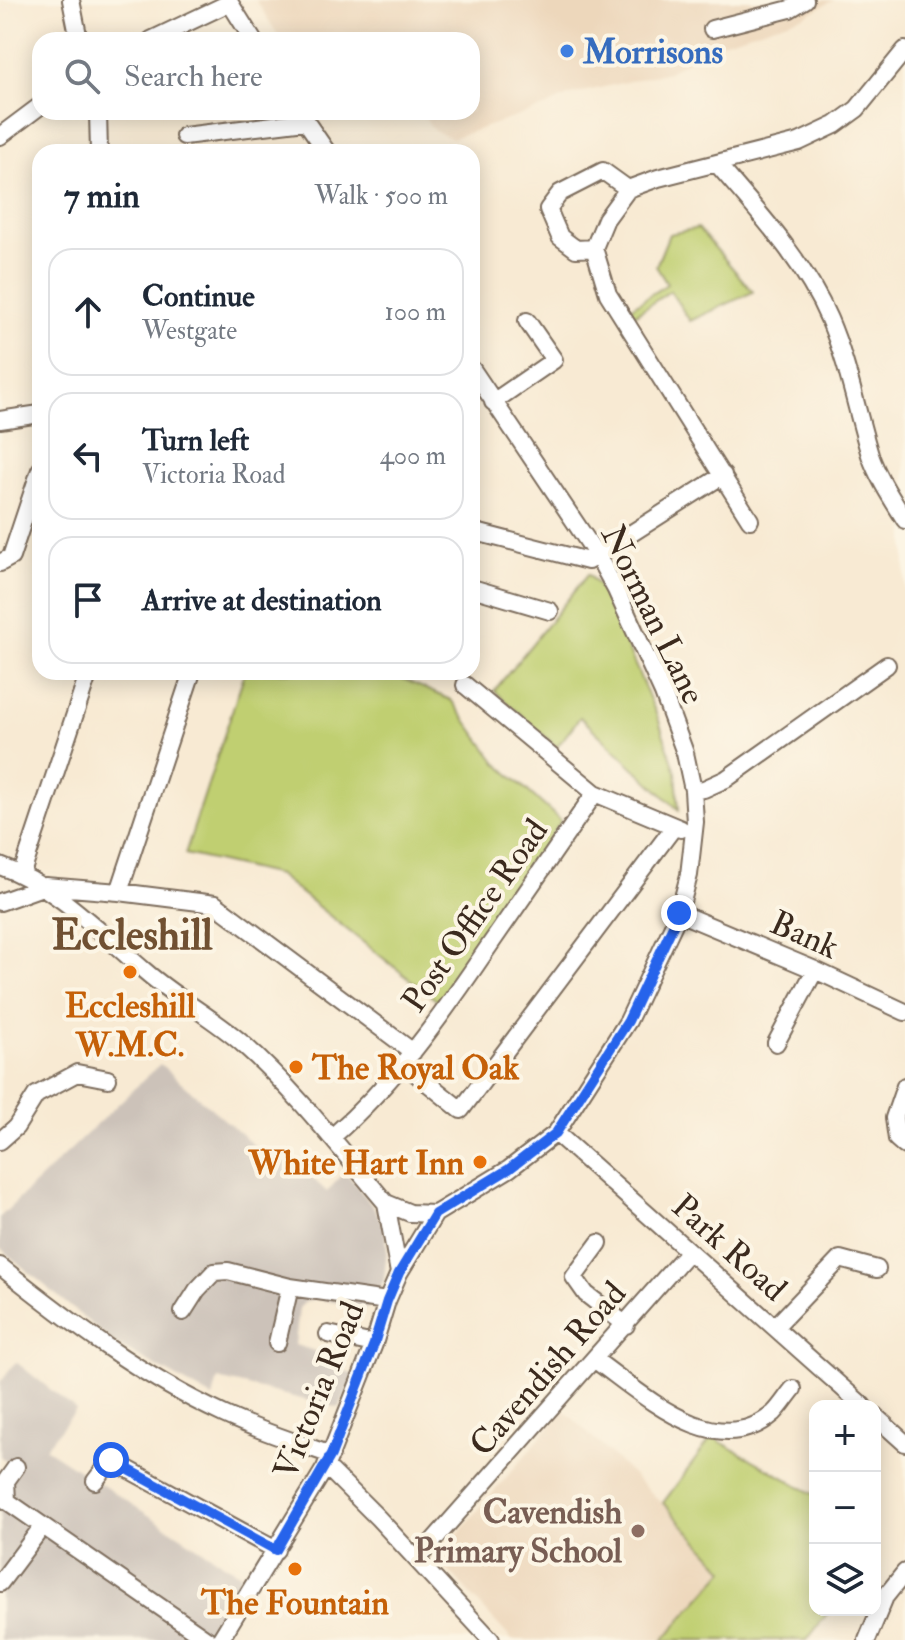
<!DOCTYPE html>
<html lang="en">
<head>
<meta charset="utf-8">
<style>
  :root { --surface:#fff; --page:#f6f6f7; --text:#1f2937; --muted:#747a83; --line:#e0e1e3 }
  body { margin:0; font-family:"IM FELL Double Pica",serif; background:var(--page); color:var(--text) }
  .controls { position:absolute; right:24px; bottom:24px; display:grid; overflow:hidden; border-radius:16px; box-shadow:0 4px 20px #0003 }
  .controls button { width:72px; height:72px; display:grid; place-items:center; padding:0; border:0; border-bottom:2px solid var(--line); background:var(--surface); color:var(--text); font:40px sans-serif }
  .stop { position:absolute; width:24px; height:24px; margin:-18px; border:6px solid #2563eb; border-radius:50%; background:#fff }
  .stop.end { background:#2563eb; border-color:#fff; box-shadow:0 2px 8px #0008 }
  .list { margin:0; padding:0; list-style:none }
  h2 { display:flex; justify-content:space-between; align-items:center; height:104px; margin:0; padding:0 32px; font-size:34px }
  h2 small { font-size:26px; font-weight:400; color:var(--muted) }
  .list li { display:grid; grid-template-columns:52px 1fr auto; gap:24px; align-items:center; box-sizing:border-box; height:128px; margin:0 16px 16px; padding:0 16px; border:2px solid var(--line); border-radius:24px }
  .list b { display:block; font-size:30px; white-space:nowrap }
  .list p { margin:0; font-size:26px; white-space:nowrap; color:var(--muted) }
  .list em { font-size:26px; font-style:normal; color:var(--muted) }
  .icon { flex:none; width:44px; height:44px; fill:none; stroke:currentColor; stroke-width:2; stroke-linecap:round; stroke-linejoin:round }
  .map { position:relative; flex:none; width:905px; height:1640px; overflow:hidden }
  .search { position:absolute; background:var(--surface); box-shadow:0 4px 20px #0003; left:32px; top:32px; width:448px; height:88px; display:flex; align-items:center; gap:20px; box-sizing:border-box; padding:0 28px; border-radius:24px; color:var(--muted); font-size:30px }
  .panel { position:absolute; background:var(--surface); box-shadow:0 4px 20px #0003; left:32px; top:144px; width:448px; height:536px; border-radius:24px }
  .map>svg:first-child { display:block }
  .built { fill:#edd7bb }
  .industrial { fill:#ccc2b9 }
  .green { fill:#c0cf71; stroke:#7e7c48; stroke-width:2 }
  .lines { fill:none; stroke-linecap:round; stroke-linejoin:round }
  .minor-casing { stroke:#7d6d5d; stroke-width:20 }
  .minor { stroke:#fff; stroke-width:16 }
  .route { stroke:#2563eb; stroke-width:10 }
  .shop-dot { fill:#3f7fe0; stroke:#fcf5e5; stroke-width:3 }
  .food-dot { fill:#e8710a; stroke:#fcf5e5; stroke-width:3 }
  .education-dot { fill:#8d6e63; stroke:#fcf5e5; stroke-width:3 }
  .labels { text-anchor:middle; stroke-width:8; stroke-linejoin:round; paint-order:stroke }
  .shop-label { font-size:34px; font-weight:bold; fill:#366cbe; stroke:#fcf5e5; text-anchor:start }
  .street-label { font-size:34px; fill:#3b2a1e; stroke:#fcf5e5 }
  .food-label { font-size:34px; font-weight:bold; fill:#c56008; stroke:#fcf5e5 }
  .education-label { font-size:34px; font-weight:bold; fill:#785e54; stroke:#fcf5e5; text-anchor:end }
  .district-label { font-size:42px; font-weight:bold; fill:#705032; stroke:#fcf5e5 }
</style>
</head>
<body>
<div class="map">
<svg width="905" height="1640" viewBox="0 0 905 1640">
  <rect width="100%" height="100%" fill="#fcf5e5"/>
  <filter id="ink" filterUnits="userSpaceOnUse"><feTurbulence type="fractalNoise" baseFrequency=".0125" numOctaves="2"/><feDisplacementMap in="SourceGraphic" scale="16" xChannelSelector="R" yChannelSelector="G"/><feConvolveMatrix kernelMatrix="1 2 1 2 8 2 1 2 1" color-interpolation-filters="sRGB"/></filter>
  <filter id="wash" filterUnits="userSpaceOnUse"><feTurbulence type="fractalNoise" baseFrequency=".006" numOctaves="4" result="noise"/><feDisplacementMap in="SourceGraphic" scale="32" xChannelSelector="R" yChannelSelector="G"/><feGaussianBlur stdDeviation="1.8" result="paint"/><feColorMatrix in="noise" values="0 0 0 0 0 0 0 0 0 0 0 0 0 0 0 0 0 1.4 0 .05"/><feComposite in="paint" operator="in"/></filter>
  <g filter="url(#wash)">
    <rect width="100%" height="100%" fill="#f8ead3"/>
    <path class="built" d="M 256,0 L 834,0 L 804,16 L 716,44 L 668,72 L 570,95 L 543,108 L 452,138 L 433,130 L 422,112 L 472,112 L 472,40 L 281,40 Z
      M 564,1410 L 662,1503 L 712,1437 L 815,1495 L 815,1610 L 830,1610 L 807,1640 L 512,1640 L 437,1558 Z"/>
    <path class="industrial" d="M 160,1064 L 278,1166 L 289,1156 L 327,1192 L 345,1171 L 376,1211 L 385,1231 L 387,1248 L 384,1280 L 368,1308 L 316,1299 L 306,1301 L 299,1308 L 295,1345 L 315,1351 L 318,1361 L 354,1375 L 339,1408 L 218,1379 L 213,1398 L 114,1343 L 0,1248 L 0,1217 Z
      M 16,1362 L 76,1410 L 45,1448 L 244,1577 L 206,1640 L 0,1640 L 0,1477 L 10,1465 L 0,1456 L 0,1382 Z"/>
    <path class="green" d="M 698,228 L 753,292 L 690,321 L 670,291 L 634,315 L 630,308 L 667,284 L 656,266 L 669,234 Z
      M 588,574 L 603,591 L 658,718 L 676,772 L 679,810 L 580,717 L 557,747 L 494,691 Z
      M 245,672 L 387,672 L 451,700 L 498,764 L 561,821 L 440,1003 L 278,875 L 185,854 Z
      M 712,1437 L 815,1495 L 815,1610 L 830,1610 L 807,1640 L 663,1640 L 725,1570 L 663,1503 Z"/>
  </g>
  <g filter="url(#ink)">
    <g class="lines">
      <defs>
        <path id="minor" d="M 71,0 L 79,40
          M 228,0 L 253,40
          M 712,29 L 790,9 L 805,0
          M 151,40 L 229,3
          M 98,112 L 99,152
          M 300,113 L 327,152
          M 0,136 L 40,106
          M 184,136 L 305,121
          M 718,165 C 759,213 804,261 829,319 C 848,363 856,409 870,455 C 878,478 892,499 905,520
          M 594,248 L 576,249 L 560,237 L 548,209 L 560,193 L 603,171 L 628,189
          M 493,402 L 554,360 L 527,321
          M 0,420 L 40,414
          M 750,520 L 608,294 L 594,248 L 606,219 L 628,189 L 658,178 L 799,142 L 835,125 L 857,109 L 905,50
          M 472,531 L 588,561 L 723,475
          M 0,563 L 11,557 L 40,470
          M 472,588 L 550,611
          M 465,685 L 595,793 L 681,829
          M 693,790 L 704,789 L 726,779 L 887,665
          M 0,866 C 57,886 101,934 146,972 C 177,999 214,1018 244,1045 C 297,1092 340,1149 386,1203 L 410,1213 L 435,1214
          M 22,873 L 89,672
          M 119,892 L 192,672
          M 0,902 L 45,886 L 119,892 L 215,904 L 413,1052
          M 679,913 L 815,970 L 905,1012
          M 776,1043 L 815,970
          M 404,1064 L 461,1110 L 674,827
          M 905,1086 L 894,1118 L 897,1139 L 905,1146
          M 556,1133 L 863,1406
          M 332,1137 C 394,1083 441,1017 487,949 C 523,897 559,845 595,793
          M 0,1141 L 16,1127 L 36,1095 L 77,1073 L 108,1079
          M 386,1203 L 399,1273
          M 599,1243 L 574,1277 L 586,1294 L 626,1325
          M 0,1266 C 70,1322 141,1376 223,1414 C 257,1430 295,1442 331,1455
          M 183,1312 L 197,1290 L 214,1272 L 228,1271 L 290,1287 L 387,1301
          M 775,1327 L 840,1259 L 877,1269
          M 328,1334 L 374,1344
          M 277,1343 L 290,1287
          M 595,1360 C 643,1394 716,1464 774,1413 C 781,1406 787,1396 793,1389
          M 875,1416 L 905,1443
          M 16,1467 L 6,1481 L 7,1501 L 208,1640
          M 325,1468 L 332,1472 L 378,1518 L 491,1640
          M 95,1481 L 111,1460 L 276,1550
          M 417,1559 L 689,1251
          M 0,1583 L 42,1527
          M 220,1640 L 325,1468 L 374,1344 L 387,1301 L 399,1273 L 435,1214 L 509,1169 L 556,1133 L 628,1021 L 679,913 L 689,875 L 695,822 L 693,790 L 685,753 L 663,693 L 616,590 L 597,555 L 472,369
          M 867,1640 L 885,1597 L 905,1572"/>
      </defs>
      <use href="#minor" class="minor-casing"/>
      <use href="#minor" class="minor"/>
    </g>
  </g>
  <g class="lines" filter="url(#ink)">
    <path class="route" d="M 111,1460 L 276,1550 L 331,1455 L 374,1344 L 387,1301 L 399,1273 L 435,1214 L 509,1169 L 556,1133 L 628,1021 L 679,913"/>
  </g>
  <circle class="shop-dot" cx="567" cy="51" r="8"/>
  <g class="food-dot">
    <circle cx="130" cy="972" r="8"/>
    <circle cx="296" cy="1067" r="8"/>
    <circle cx="480" cy="1162" r="8"/>
    <circle cx="295" cy="1569" r="8"/>
  </g>
  <circle class="education-dot" cx="638" cy="1531" r="8"/>
  <g class="labels">
    <g class="shop-label">
      <text x="583" y="63">Morrisons</text>
    </g>
    <g class="street-label">
      <text transform="translate(654 614) rotate(64)" y="12">Norman Lane</text>
      <text transform="translate(474 915) rotate(-55)" y="12">Post Office Road</text>
      <text transform="translate(805 934) rotate(24)" y="12">Bank</text>
      <text transform="translate(730 1247) rotate(42)" y="12">Park Road</text>
      <text transform="translate(547 1368) rotate(-49)" y="12">Cavendish Road</text>
      <text transform="translate(318 1390) rotate(-68)" y="12">Victoria Road</text>
    </g>
    <g class="food-label">
      <text x="130" y="1017">Eccleshill<tspan x="130" dy="39">W.M.C.</tspan></text>
      <text x="312" y="1079" text-anchor="start">The Royal Oak</text>
      <text x="464" y="1174" text-anchor="end">White Hart Inn</text>
      <text x="295" y="1614">The Fountain</text>
    </g>
    <g class="education-label">
      <text x="622" y="1523">Cavendish<tspan x="622" dy="39">Primary School</tspan></text>
    </g>
    <g class="district-label">
      <text x="132" y="949">Eccleshill</text>
    </g>
  </g>
</svg>
<div class="controls">
<button>+</button>
<button>−</button>
<button><svg class="icon" aria-label="layers" viewBox="0 0 24 24"><path d="M12 4l9 5-9 5-9-5zM3 14l9 5 9-5"/></svg></button>
</div>
<div class="stop" style="left:111px;top:1460px"></div>
<div class="stop end" style="left:679px;top:913px"></div>
<div class="search"><svg class="icon" aria-label="search" viewBox="0 0 24 24"><circle cx="10" cy="10" r="6"/><path d="M15 15l6 6"/></svg>Search here</div>
<section class="panel">
<h2>7 min<small>Walk · 500 m</small></h2>
<ul class="list">
<li><svg class="icon" aria-label="ahead" viewBox="0 0 24 24"><path d="M12 20V5M6 11l6-6 6 6"/></svg><div><b>Continue</b><p>Westgate</p></div><em>100 m</em></li>
<li><svg class="icon" aria-label="left" viewBox="0 0 24 24"><path d="M17 20v-9H6M10 6l-5 5 5 5"/></svg><div><b>Turn left</b><p>Victoria Road</p></div><em>400 m</em></li>
<li><svg class="icon" aria-label="arrive" viewBox="0 0 24 24"><path d="M6 21V4h12l-3 4 3 4H6"/></svg><div><b>Arrive at destination</b></div></li>
</ul>
</section>
</div>
</body>
</html>
